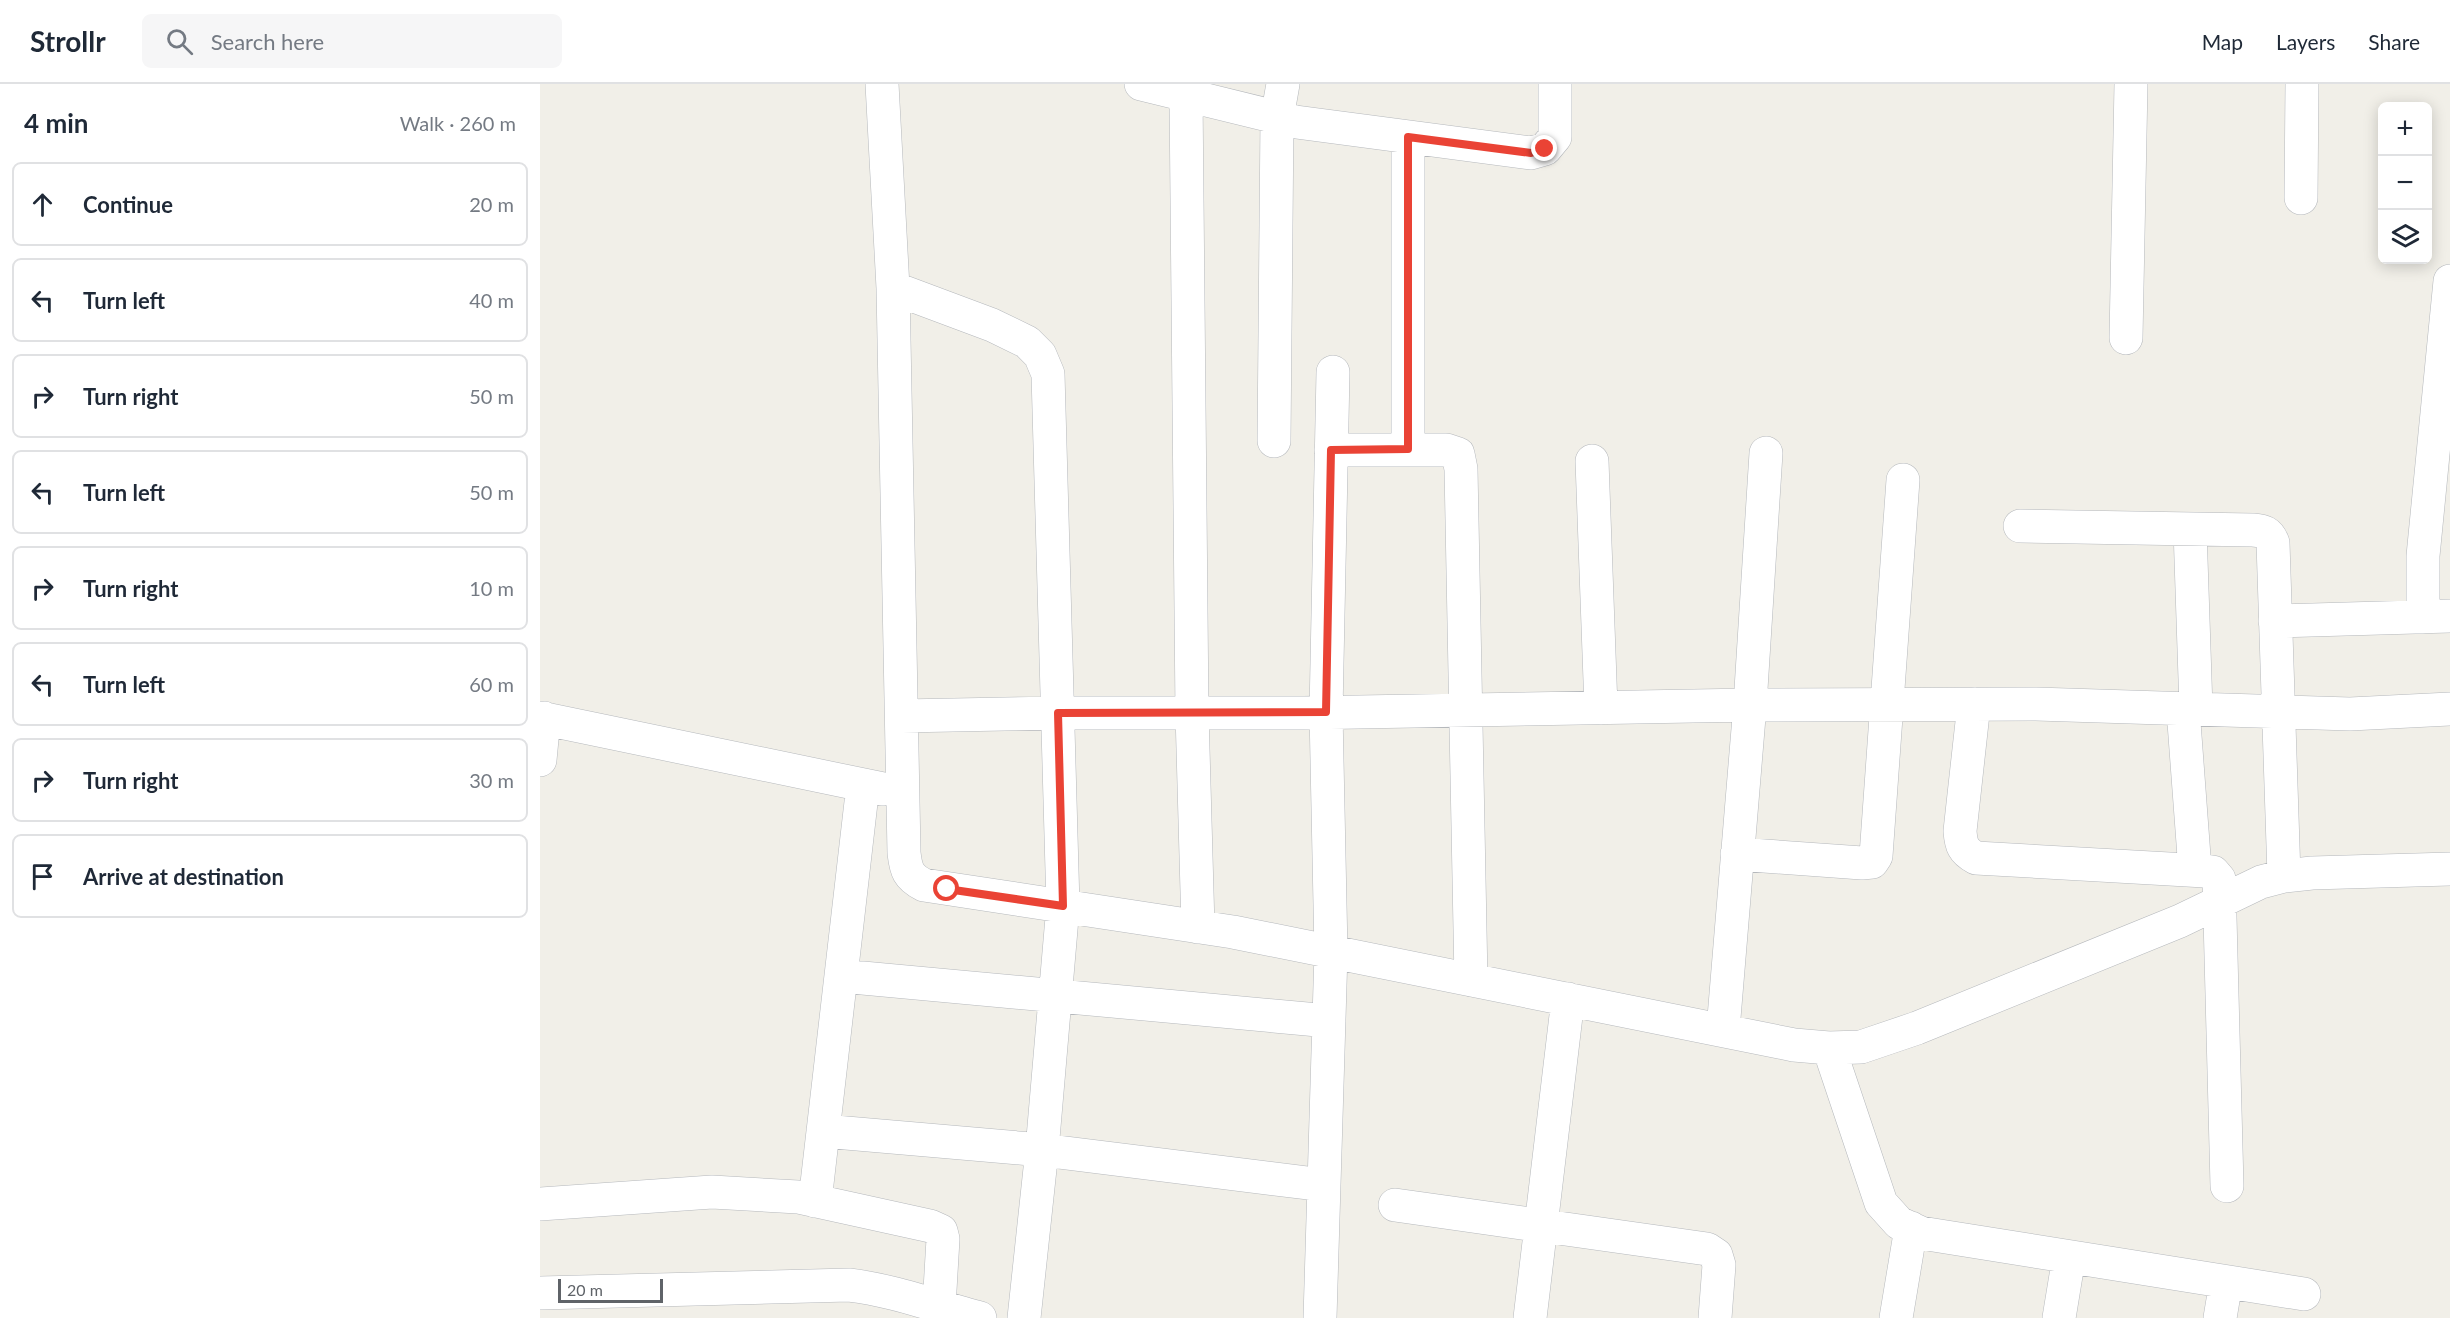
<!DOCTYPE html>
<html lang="en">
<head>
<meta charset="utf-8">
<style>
  :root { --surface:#fff; --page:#f6f6f7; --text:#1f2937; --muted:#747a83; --line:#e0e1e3 }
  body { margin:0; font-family:Lato,sans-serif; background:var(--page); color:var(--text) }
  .controls { position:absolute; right:18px; top:18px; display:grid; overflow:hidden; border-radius:9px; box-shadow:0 3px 15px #0003 }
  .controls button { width:54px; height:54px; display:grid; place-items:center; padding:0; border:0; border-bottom:2px solid var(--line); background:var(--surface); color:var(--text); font:30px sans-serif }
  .scale { position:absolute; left:18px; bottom:15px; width:105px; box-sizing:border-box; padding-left:6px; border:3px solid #5f6368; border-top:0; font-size:16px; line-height:21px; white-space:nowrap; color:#5f6368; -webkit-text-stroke:4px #fff; paint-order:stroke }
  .stop { position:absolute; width:18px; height:18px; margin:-14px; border:4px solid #ea4335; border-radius:50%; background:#fff }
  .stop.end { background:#ea4335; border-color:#fff; box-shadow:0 2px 6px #0008 }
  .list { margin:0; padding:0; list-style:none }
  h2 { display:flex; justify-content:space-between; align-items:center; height:78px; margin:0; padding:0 24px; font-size:26px }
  h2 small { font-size:20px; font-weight:400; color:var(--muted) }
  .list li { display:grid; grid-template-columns:39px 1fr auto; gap:18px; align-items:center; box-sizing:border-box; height:84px; margin:0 12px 12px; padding:0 12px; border:2px solid var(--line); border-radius:9px }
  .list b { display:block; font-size:22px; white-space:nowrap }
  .list em { font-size:20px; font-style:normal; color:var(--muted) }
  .icon { flex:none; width:33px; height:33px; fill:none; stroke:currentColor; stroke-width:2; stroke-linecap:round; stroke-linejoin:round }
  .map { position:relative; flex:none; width:1910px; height:1234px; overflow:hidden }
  header { display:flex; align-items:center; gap:36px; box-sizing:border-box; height:84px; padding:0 30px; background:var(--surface); border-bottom:2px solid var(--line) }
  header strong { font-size:28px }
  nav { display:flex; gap:33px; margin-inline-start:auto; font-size:21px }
  .search { width:420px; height:54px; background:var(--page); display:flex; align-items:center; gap:15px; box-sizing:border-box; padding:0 21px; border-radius:9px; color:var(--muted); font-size:22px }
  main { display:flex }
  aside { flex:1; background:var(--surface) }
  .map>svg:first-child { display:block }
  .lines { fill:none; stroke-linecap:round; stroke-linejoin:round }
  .street-casing { stroke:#b5b8bc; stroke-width:34 }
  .street { stroke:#fff; stroke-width:33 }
  .route { stroke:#ea4335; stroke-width:8 }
</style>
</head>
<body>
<header>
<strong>Strollr</strong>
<div class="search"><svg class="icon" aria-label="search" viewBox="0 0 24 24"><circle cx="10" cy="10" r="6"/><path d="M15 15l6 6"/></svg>Search here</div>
<nav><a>Map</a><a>Layers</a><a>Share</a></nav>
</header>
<main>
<aside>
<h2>4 min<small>Walk · 260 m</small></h2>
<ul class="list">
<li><svg class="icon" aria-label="ahead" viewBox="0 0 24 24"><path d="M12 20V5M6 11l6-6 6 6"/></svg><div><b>Continue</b></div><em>20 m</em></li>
<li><svg class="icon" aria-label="left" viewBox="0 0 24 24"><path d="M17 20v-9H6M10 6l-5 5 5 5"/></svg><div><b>Turn left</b></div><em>40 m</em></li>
<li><svg class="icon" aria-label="right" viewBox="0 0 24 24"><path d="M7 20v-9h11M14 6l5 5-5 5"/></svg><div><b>Turn right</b></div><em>50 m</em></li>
<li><svg class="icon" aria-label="left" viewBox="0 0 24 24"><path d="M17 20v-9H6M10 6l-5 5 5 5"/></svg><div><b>Turn left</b></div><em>50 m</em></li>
<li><svg class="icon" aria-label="right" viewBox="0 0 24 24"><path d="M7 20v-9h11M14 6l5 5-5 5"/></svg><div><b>Turn right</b></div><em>10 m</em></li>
<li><svg class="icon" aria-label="left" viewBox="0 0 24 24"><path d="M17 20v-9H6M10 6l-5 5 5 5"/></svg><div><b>Turn left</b></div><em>60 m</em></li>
<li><svg class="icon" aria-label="right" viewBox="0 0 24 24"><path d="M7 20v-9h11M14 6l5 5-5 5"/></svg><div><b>Turn right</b></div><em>30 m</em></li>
<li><svg class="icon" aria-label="arrive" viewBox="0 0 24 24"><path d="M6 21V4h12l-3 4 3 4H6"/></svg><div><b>Arrive at destination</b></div></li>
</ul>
</aside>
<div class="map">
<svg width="1910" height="1234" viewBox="0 0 1910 1234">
  <rect width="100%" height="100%" fill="#f1efe8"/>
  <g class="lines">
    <defs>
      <path id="street" d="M 342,0 L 353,204 L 364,769 C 366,786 368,793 384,801 L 693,848 L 1254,961 L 1289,964 L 1321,963 L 1377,944 L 1640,837 L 1721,798 L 1744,792 L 1772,789 L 1910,785
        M 601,0 L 756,38 L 991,69 L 1005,65 L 1015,53 L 1015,0
        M 646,11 L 652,629 L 658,843
        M 1761,114 L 1762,0
        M 353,204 L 452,241 L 487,258 L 500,271 L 508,290 L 523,822 L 502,1066 L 484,1234
        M 1586,254 L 1591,0
        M 734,357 L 737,34 L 743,0
        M 868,365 L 868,53
        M 791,366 L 906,366 L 918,370 L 921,385 L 931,896
        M 1052,377 L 1061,624
        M 1480,442 L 1713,446 C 1724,447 1729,448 1733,459 L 1744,792
        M 1650,445 L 1656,625
        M 1883,533 L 1883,472 L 1910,197
        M 1735,537 L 1910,532
        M 1434,620 L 1420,747 C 1421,761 1423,767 1436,774 L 1665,787 L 1673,788 L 1679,795 L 1687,1102
        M 1643,625 L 1655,786
        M 362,632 L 518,629 L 763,629 L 1210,621 L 1496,620 L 1810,630 L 1910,625
        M 0,634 L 343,705
        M 0,676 L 4,634
        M 1197,770 L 1322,779 L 1332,778 L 1336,772 L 1363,396
        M 301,892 L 789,937
        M 1183,946 L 1210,621 L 1226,369
        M 1289,964 L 1341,1119 L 1359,1139 L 1381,1149 L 1764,1210
        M 283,1047 L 502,1066 L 784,1101
        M 275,1117 L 323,701
        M 0,1120 L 172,1108 L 258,1113 L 390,1142 L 401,1147 L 403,1155 L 399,1223
        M 855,1121 L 1167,1165 L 1176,1171 L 1179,1181 L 1175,1234
        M 0,1209 L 309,1201 C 353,1206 397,1223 440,1234
        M 780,1234 L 791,868 L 786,628 L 793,288
        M 990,1234 L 1028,915
        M 1356,1234 L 1371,1144
        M 1519,1234 L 1529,1173
        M 1680,1234 L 1686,1198"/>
    </defs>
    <use href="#street" class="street-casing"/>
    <use href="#street" class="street"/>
  </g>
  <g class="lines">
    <path class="route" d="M 407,805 L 523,822 L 518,629 L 786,628 L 791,366 L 868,365 L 868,53 L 991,69 L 1005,65"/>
  </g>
</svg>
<div class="controls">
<button>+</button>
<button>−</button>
<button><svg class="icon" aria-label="layers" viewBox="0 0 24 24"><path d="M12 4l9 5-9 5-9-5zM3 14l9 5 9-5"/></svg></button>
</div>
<div class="scale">20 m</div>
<div class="stop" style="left:407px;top:805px"></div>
<div class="stop end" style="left:1005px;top:65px"></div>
</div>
</main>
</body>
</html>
